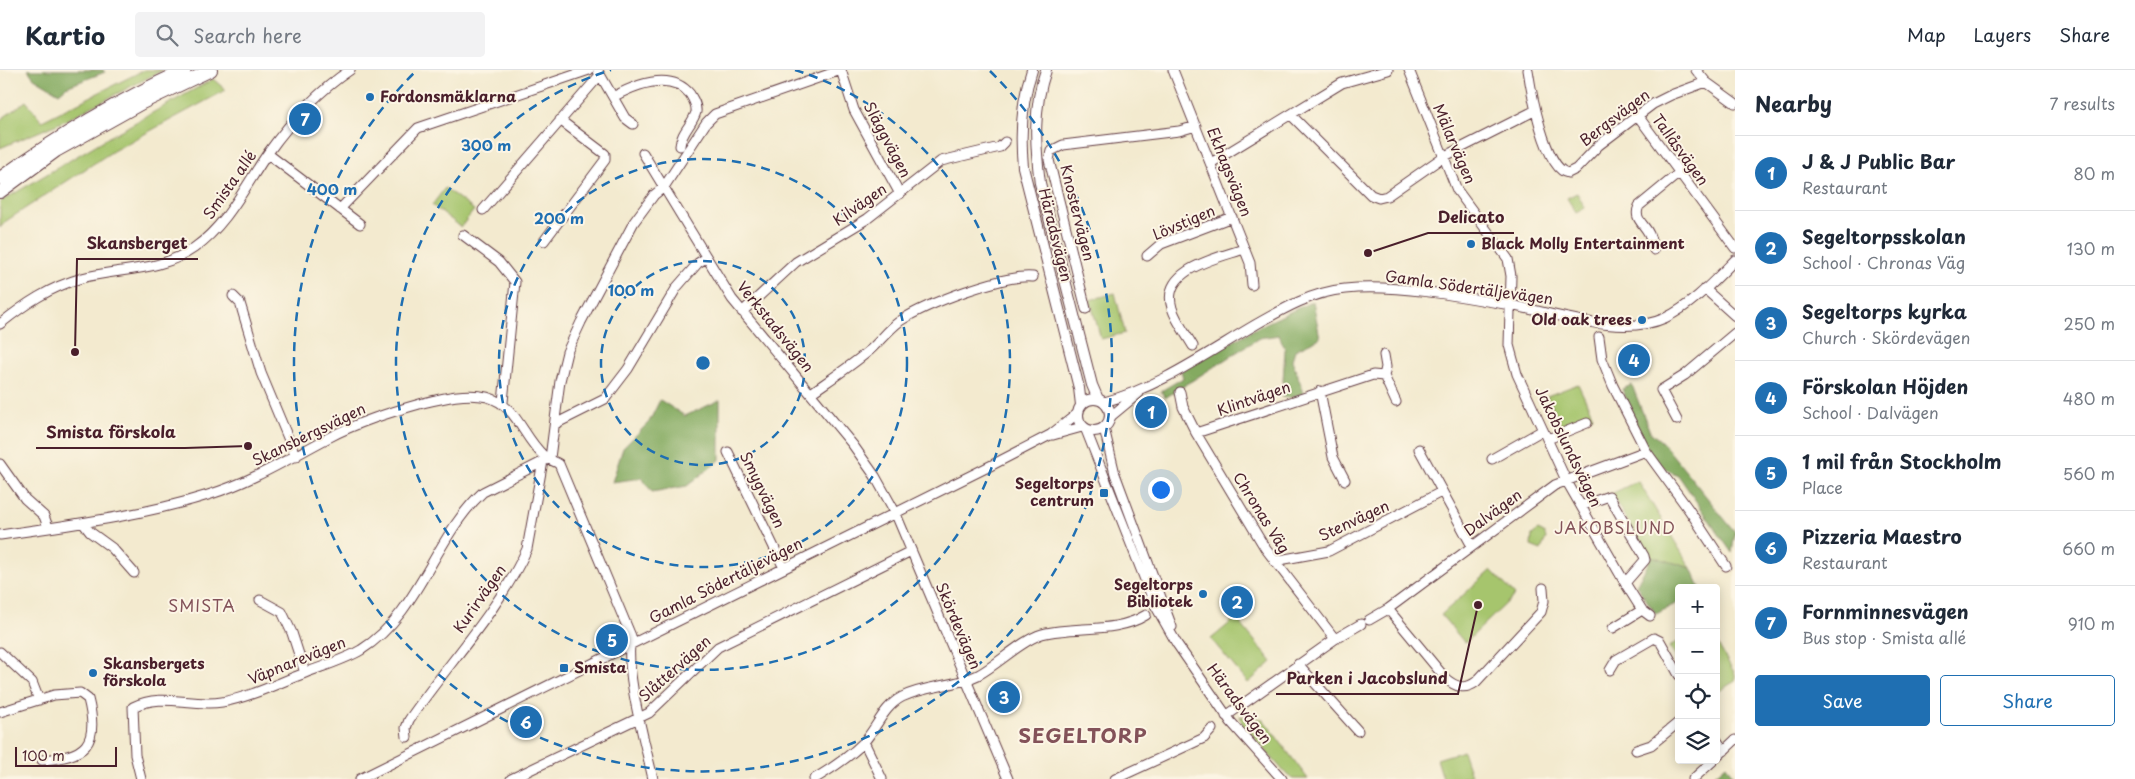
<!DOCTYPE html>
<html lang="en">
<head>
<meta charset="utf-8">
<style>
  :root { --surface:#fff; --page:#f2f2f3; --text:#1f2937; --muted:#747a83; --line:#e0e1e3; --accent:#1f6fb2 }
  body { margin:0; font-family:"Playpen Sans",sans-serif; background:var(--page); color:var(--text) }
  .controls { position:absolute; right:15px; bottom:15px; display:grid; overflow:hidden; border-radius:5px; box-shadow:0 2px 12px #0003 }
  .controls button { width:45px; height:45px; display:grid; place-items:center; padding:0; border:0; border-bottom:1px solid var(--line); background:var(--surface); color:var(--text); font:25px sans-serif }
  .scale { position:absolute; left:15px; bottom:12px; width:102px; box-sizing:border-box; padding-left:5px; border:2px solid #4a1f2b; border-top:0; font-size:14px; line-height:18px; white-space:nowrap; color:#4a1f2b; -webkit-text-stroke:4px #fcf5e5; paint-order:stroke }
  .you { position:absolute; left:1160px; top:419px; width:18px; height:18px; margin:-12px; border:4px solid #fff; border-radius:50%; background:#1a73e8; box-shadow:0 0 0 8px #1a73e833 }
  .badge { display:grid; place-items:center; width:32px; height:32px; border-radius:50%; background:var(--accent); color:#fff; font-size:16px; font-weight:700 }
  .pin { position:absolute; translate:-50% -50%; border:2px solid #fff; box-shadow:0 1px 5px #0006 }
  .list { margin:0; padding:0; list-style:none }
  h2 { display:flex; justify-content:space-between; align-items:center; height:65px; margin:0; padding:0 20px; font-size:21px }
  h2 small { font-size:16px; font-weight:400; color:var(--muted) }
  .list li { display:grid; grid-template-columns:32px 1fr auto; gap:15px; align-items:center; box-sizing:border-box; height:75px; padding:0 20px; border-top:1px solid var(--line) }
  .list b { display:block; font-size:19px; white-space:nowrap }
  .list p { margin:0; font-size:16px; white-space:nowrap; color:var(--muted) }
  .list em { font-size:16px; font-style:normal; color:var(--muted) }
  .actions { display:flex; gap:10px; padding:15px 20px }
  .actions a { flex:1; padding:11px 0; border:1px solid var(--accent); border-radius:5px; text-align:center; font-size:18px; color:var(--accent) }
  .actions .main { background:var(--accent); color:#fff }
  .icon { flex:none; width:28px; height:28px; fill:none; stroke:currentColor; stroke-width:2; stroke-linecap:round; stroke-linejoin:round }
  .map { position:relative; flex:none; width:1735px; height:709px; overflow:hidden }
  header { display:flex; align-items:center; gap:30px; box-sizing:border-box; height:70px; padding:0 25px; background:var(--surface); border-bottom:1px solid var(--line) }
  header strong { font-size:24px }
  nav { display:flex; gap:28px; margin-inline-start:auto; font-size:18px }
  .search { width:350px; height:45px; background:var(--page); display:flex; align-items:center; gap:12px; box-sizing:border-box; padding:0 18px; border-radius:5px; color:var(--muted); font-size:19px }
  main { display:flex }
  aside { flex:1; background:var(--surface) }
  .map>svg:first-child { display:block }
  .green { fill:#a6c56d; stroke:#78724c }
  .forest { fill:#84aa60; stroke:#676446 }
  .lines { fill:none; stroke-linecap:round; stroke-linejoin:round }
  .minor-casing { stroke:#633d44; stroke-width:11 }
  .major-casing { stroke:#633d44; stroke-width:12 }
  .highway-casing { stroke:#633d44; stroke-width:14 }
  .minor { stroke:#fff; stroke-width:9 }
  .major { stroke:#fff; stroke-width:10 }
  .highway { stroke:#fff; stroke-width:12 }
  .ring { fill:none; stroke:#1f6fb2; stroke-width:2.5; stroke-dasharray:9 6 }
  .poi-dot { fill:#1f6fb2; stroke:#fcf5e5; stroke-width:2 }
  .labels { text-anchor:middle; stroke-width:4; stroke-linejoin:round; paint-order:stroke }
  .poi-label { font-size:15px; font-weight:bold; fill:#4a1f2b; stroke:#fcf5e5; text-anchor:start }
  .street-label { font-size:15px; fill:#4a1f2b; stroke:#fcf5e5 }
  .neighbourhood-label { font-size:16px; letter-spacing:1px; fill:#835259; stroke:#fcf5e5 }
  .district-label { font-size:20px; font-weight:bold; letter-spacing:1px; fill:#835259; stroke:#fcf5e5 }
  .centre { fill:#1f6fb2; stroke:#fcf5e5; stroke-width:2.5 }
  .ring-label { font-size:15px; text-anchor:middle; font-weight:bold; fill:#1f6fb2; stroke:#fcf5e5; stroke-width:4; stroke-linejoin:round; paint-order:stroke }
  .leader { fill:none; stroke:#4a1f2b; stroke-width:2 }
  .callout-dot { fill:#4a1f2b; stroke:#fcf5e5; stroke-width:2 }
  .callout-label { font-size:16px; text-anchor:middle; font-weight:bold; fill:#4a1f2b; stroke:#fcf5e5; stroke-width:4; stroke-linejoin:round; paint-order:stroke }
</style>
</head>
<body>
<header>
<strong>Kartio</strong>
<div class="search"><svg class="icon" aria-label="search" viewBox="0 0 24 24"><circle cx="10" cy="10" r="6"/><path d="M15 15l6 6"/></svg>Search here</div>
<nav><a>Map</a><a>Layers</a><a>Share</a></nav>
</header>
<main>
<div class="map">
<svg width="1735" height="709" viewBox="0 0 1735 709">
  <rect width="100%" height="100%" fill="#fcf5e5"/>
  <filter id="ink" filterUnits="userSpaceOnUse"><feTurbulence type="fractalNoise" baseFrequency=".02" numOctaves="2"/><feDisplacementMap in="SourceGraphic" scale="10" xChannelSelector="R" yChannelSelector="G"/><feConvolveMatrix kernelMatrix="1 2 1 2 8 2 1 2 1" color-interpolation-filters="sRGB"/></filter>
  <filter id="wash" filterUnits="userSpaceOnUse"><feTurbulence type="fractalNoise" baseFrequency=".0096" numOctaves="4" result="noise"/><feDisplacementMap in="SourceGraphic" scale="20" xChannelSelector="R" yChannelSelector="G"/><feGaussianBlur stdDeviation="1.12" result="paint"/><feColorMatrix in="noise" values="0 0 0 0 0 0 0 0 0 0 0 0 0 0 0 0 0 1.4 0 .05"/><feComposite in="paint" operator="in"/></filter>
  <g filter="url(#wash)">
    <rect width="100%" height="100%" fill="#f3eacf"/>
    <path class="green" d="M 144,0 L 163,0 L 62,52 L 0,78 L 0,50 L 26,31 L 42,51 Z
      M 213,9 L 226,20 L 113,81 L 6,151 L 0,158 L 0,132 L 109,67 Z
      M 445,118 L 474,140 L 461,157 L 432,135 Z
      M 1577,123 L 1585,138 L 1576,143 L 1567,128 Z
      M 1115,223 L 1125,263 L 1101,269 L 1090,230 Z
      M 1578,314 L 1593,346 L 1562,357 L 1547,326 Z
      M 1638,411 L 1691,498 L 1648,485 L 1611,424 Z
      M 1538,460 L 1544,463 L 1546,468 L 1541,480 L 1531,476 L 1532,465 Z
      M 1491,500 L 1515,525 L 1465,573 L 1441,545 Z
      M 1236,548 L 1272,592 L 1248,613 L 1211,569 Z
      M 1679,571 L 1679,592 L 1669,577 Z
      M 1716,571 L 1735,604 L 1735,611 L 1716,623 Z
      M 1240,646 L 1263,649 L 1308,709 L 1293,709 L 1287,705 L 1242,654 Z
      M 1463,681 L 1471,705 L 1459,709 L 1443,709 L 1437,689 Z"/>
    <path class="forest" d="M 28,0 L 103,0 L 105,2 L 66,17 L 59,23 L 34,8 Z
      M 1313,231 L 1320,268 L 1295,280 L 1292,290 L 1304,323 L 1290,328 L 1282,327 L 1285,279 L 1279,265 L 1259,268 L 1165,328 L 1161,321 L 1183,308 L 1181,301 L 1258,257 Z
      M 1632,315 L 1650,362 L 1662,372 L 1735,462 L 1732,483 L 1678,405 C 1644,393 1635,349 1622,319 Z
      M 660,330 L 685,346 L 720,330 L 720,390 L 687,416 L 652,422 L 642,408 L 612,412 L 623,378 L 649,352 Z
      M 1648,485 L 1691,498 L 1700,518 L 1679,518 L 1679,532 L 1656,544 L 1636,515 L 1649,492 Z
      M 1726,695 L 1735,709 L 1710,709 Z"/>
  </g>
  <g filter="url(#ink)">
    <g class="lines">
      <defs>
        <path id="minor" d="M 841,0 L 854,40 L 900,124
          M 1173,0 L 1250,193 L 1252,215
          M 1409,0 L 1457,120 L 1508,189 L 1511,206 L 1509,275 L 1517,304 L 1566,410 L 1625,513 L 1642,540 L 1650,546
          M 1528,0 C 1531,20 1545,100 1568,103 L 1576,99 L 1599,75 L 1653,34 L 1671,25 L 1706,12
          M 1696,0 L 1706,12 L 1735,33
          M 598,1 L 625,48 L 633,54
          M 613,27 C 635,15 670,0 690,24 C 693,29 697,35 696,42 C 693,54 681,62 680,76
          M 1291,45 L 1371,125 L 1379,128 L 1387,126 L 1443,87 L 1534,41
          M 1638,46 L 1735,178
          M 643,83 L 732,229 L 853,375 L 875,406 L 895,442 L 1008,709
          M 268,84 L 360,154
          M 1211,93 L 1342,13 L 1388,0
          M 340,139 L 418,58 L 589,0
          M 483,140 L 600,5
          M 463,165 L 499,192 L 515,212 L 503,332
          M 544,171 L 605,90 L 605,84 L 560,50
          M 1654,180 C 1652,175 1651,169 1649,164 C 1644,153 1633,149 1639,136 L 1679,103
          M 1147,186 L 1161,174 L 1232,147
          M 1705,219 L 1735,246
          M 233,226 L 240,233 L 261,303 L 296,387
          M 1086,239 L 1049,90 L 1051,81 L 1063,75 L 1179,61 L 1196,56
          M 742,242 L 796,192 L 867,149 L 941,91 L 1000,77 L 1005,72
          M 0,254 C 25,234 50,217 82,208 C 120,198 160,202 194,178 C 228,154 245,116 268,83 C 291,51 317,22 350,0
          M 1599,267 L 1602,289 L 1613,316 L 1646,381 L 1689,440 L 1726,496
          M 1193,276 C 1186,264 1176,251 1172,238 C 1160,199 1218,188 1244,179
          M 1384,285 L 1386,297 L 1384,306 L 1396,332
          M 1320,321 L 1333,387 L 1345,410
          M 1180,322 L 1183,337 L 1196,363 L 1265,478 L 1335,569 L 1226,646
          M 811,323 C 831,309 851,296 870,280 C 880,271 889,259 900,251 C 926,234 1003,204 1033,207
          M 1104,332 C 1158,318 1207,283 1255,255 C 1283,239 1312,222 1345,219 C 1394,214 1460,226 1510,235 C 1555,243 1621,268 1665,248 C 1692,235 1714,211 1735,190
          M 1110,347 L 1139,323
          M 1677,350 L 1661,320 L 1685,305 L 1735,263
          M 555,354 L 605,329 L 628,299 L 677,217 L 698,193 L 706,188
          M 1104,358 L 1115,404 L 1172,557
          M 1086,360 L 1155,535 L 1177,574 L 1231,652 L 1282,709
          M 1196,363 L 1373,305 L 1384,306
          M 1053,365 L 1082,357
          M 1548,369 L 1587,353
          M 1419,379 L 1472,476
          M 728,382 L 784,498
          M 1492,389 L 1543,360
          M 0,394 L 25,429 L 44,446 L 48,457
          M 1581,436 L 1609,426 L 1644,486 L 1645,490 L 1625,513
          M 83,453 L 90,462 L 112,478 L 134,503
          M 0,465 C 69,455 141,446 208,425 C 251,412 288,389 328,368 C 358,352 391,342 423,333 C 443,328 467,322 487,327 C 517,335 522,366 543,385 C 547,389 554,391 559,394 L 631,566 C 624,601 645,672 653,709
          M 1274,491 L 1329,481 L 1441,422
          M 260,530 L 282,542 L 292,563 L 305,603
          M 1388,539 L 1446,609 C 1456,617 1465,620 1476,612 L 1541,542 L 1544,531 L 1543,518
          M 1369,550 L 1388,539 L 1555,415 L 1646,381
          M 1613,558 L 1642,540
          M 1335,569 L 1361,554
          M 0,582 L 32,612 L 39,630
          M 1298,594 L 1358,661
          M 1610,600 L 1616,590 L 1654,568 L 1660,571 L 1679,605
          M 0,642 L 54,625 L 80,623 L 88,629 C 100,675 85,687 42,690
          M 407,667 L 406,658 L 409,650 C 448,593 498,542 527,479 L 543,391
          M 1716,669 L 1724,681
          M 864,672 L 882,709
          M 1636,680 L 1651,675 L 1679,652
          M 1716,688 L 1735,670
          M 141,709 L 135,685 L 133,637 C 162,622 191,637 222,632 C 251,627 278,613 305,603 C 323,596 344,590 361,580 C 420,543 434,467 483,422 L 550,388 L 560,311 L 567,282 L 581,252 L 634,152 L 654,125 L 664,117 L 706,53 L 715,44 L 841,0
          M 360,709 L 992,395 L 1050,365 L 1077,344
          M 511,709 L 649,643 L 718,577 L 911,481
          M 814,709 C 831,699 849,687 863,673 C 877,658 883,637 902,627 C 926,615 954,617 978,605 C 997,595 1022,570 1042,564 C 1076,555 1115,564 1146,545
          M 1115,709 L 1204,668 L 1212,659
          M 1693,709 L 1714,690"/>
        <path id="major" d="M 1032,0 C 1021,32 1020,64 1023,97 L 1079,318 L 1081,335
          M 1046,0 C 1033,37 1035,75 1040,113 L 1092,315 L 1098,329
          M1078 345a16 16 0 1 1 32 0a16 16 0 1 1-32 0Z"/>
        <path id="highway" d="M 0,108 C 58,66 119,30 185,0
          M 0,122 L 56,81 L 142,33 L 211,0"/>
      </defs>
      <use href="#minor" class="minor-casing"/>
      <use href="#major" class="major-casing"/>
      <use href="#highway" class="highway-casing"/>
      <use href="#minor" class="minor"/>
      <use href="#major" class="major"/>
      <use href="#highway" class="highway"/>
    </g>
  </g>
  <g class="ring">
    <circle cx="703" cy="293" r="102"/>
    <circle cx="703" cy="293" r="204"/>
    <path d="M795 0A307 307 0 1 1 611 0"/>
    <path d="M990 1A409 409 0 1 1 416 1"/>
  </g>
  <g class="poi-dot">
    <circle cx="370" cy="27" r="5"/>
    <circle cx="1471" cy="174" r="5"/>
    <circle cx="1642" cy="250" r="5"/>
    <rect x="1099" y="418" width="10" height="10" rx="2.5"/>
    <circle cx="1203" cy="524" r="5"/>
    <rect x="559" y="593" width="10" height="10" rx="2.5"/>
    <circle cx="93" cy="603" r="5"/>
  </g>
  <g class="labels">
    <g class="poi-label">
      <text x="380" y="32">Fordonsmäklarna</text>
      <text x="1481" y="179">Black Molly Entertainment</text>
      <text x="1632" y="255" text-anchor="end">Old oak trees</text>
      <text x="1094" y="419" text-anchor="end">Segeltorps<tspan x="1094" dy="17">centrum</tspan></text>
      <text x="1193" y="520" text-anchor="end">Segeltorps<tspan x="1193" dy="17">Bibliotek</tspan></text>
      <text x="103" y="599">Skansbergets<tspan x="103" dy="17">förskola</tspan></text>
      <text x="574" y="603">Smista</text>
    </g>
    <g class="street-label">
      <text transform="translate(1615 48) rotate(-37)" y="5">Bergsvägen</text>
      <text transform="translate(887 70) rotate(62)" y="5">Släggvägen</text>
      <text transform="translate(1454 74) rotate(67)" y="5">Mälarvägen</text>
      <text transform="translate(1680 80) rotate(54)" y="5">Tallåsvägen</text>
      <text transform="translate(1229 102) rotate(68)" y="5">Ekhagsvägen</text>
      <text transform="translate(230 115) rotate(-55)" y="5">Smista allé</text>
      <text transform="translate(860 135) rotate(-35)" y="5">Kilvägen</text>
      <text transform="translate(1077 143) rotate(76)" y="5">Knostervägen</text>
      <text transform="translate(1184 153) rotate(-23)" y="5">Lövstigen</text>
      <text transform="translate(1055 165) rotate(76)" y="5">Häradsvägen</text>
      <text transform="translate(1469 218) rotate(8)" y="5">Gamla Södertäljevägen</text>
      <text transform="translate(775 257) rotate(51)" y="5">Verkstadsvägen</text>
      <text transform="translate(1254 329) rotate(-19)" y="5">Klintvägen</text>
      <text transform="translate(309 365) rotate(-26)" y="5">Skansbergsvägen</text>
      <text transform="translate(1568 377) rotate(64)" y="5">Jakobslundsvägen</text>
      <text transform="translate(762 420) rotate(64)" y="5">Smygvägen</text>
      <text transform="translate(1261 443) rotate(58)" y="5">Chronas Väg</text>
      <text transform="translate(1493 443) rotate(-36)" y="5">Dalvägen</text>
      <text transform="translate(1354 451) rotate(-25)" y="5">Stenvägen</text>
      <text transform="translate(726 511) rotate(-27)" y="5">Gamla Södertäljevägen</text>
      <text transform="translate(480 529) rotate(-55)" y="5">Kurirvägen</text>
      <text transform="translate(958 556) rotate(67)" y="5">Skördevägen</text>
      <text transform="translate(297 591) rotate(-22)" y="5">Väpnarevägen</text>
      <text transform="translate(675 599) rotate(-42)" y="5">Slåttervägen</text>
      <text transform="translate(1239 634) rotate(53)" y="5">Häradsvägen</text>
    </g>
    <g class="neighbourhood-label">
      <text x="1615" y="464">JAKOBSLUND</text>
      <text x="202" y="542">SMISTA</text>
    </g>
    <g class="district-label">
      <text x="1083" y="673">SEGELTORP</text>
    </g>
  </g>
  <circle cx="703" cy="293" r="8" class="centre"/>
  <g class="ring-label">
    <text x="486" y="81">300 m</text>
    <text x="332" y="125">400 m</text>
    <text x="559" y="154">200 m</text>
    <text x="631" y="226">100 m</text>
  </g>
  <path class="leader" d="M1368 183L1428 163H1514M75 282L77 189H198M248 376L185 378H36M1478 535L1458 624H1276"/>
  <g class="callout-dot">
    <circle cx="1368" cy="183" r="5"/>
    <circle cx="75" cy="282" r="5"/>
    <circle cx="248" cy="376" r="5"/>
    <circle cx="1478" cy="535" r="5"/>
  </g>
  <g class="callout-label">
    <text x="1471" y="153">Delicato</text>
    <text x="137" y="179">Skansberget</text>
    <text x="111" y="368">Smista förskola</text>
    <text x="1367" y="614">Parken i Jacobslund</text>
  </g>
</svg>
<div class="controls">
<button>+</button>
<button>−</button>
<button><svg class="icon" aria-label="locate" viewBox="0 0 24 24"><circle cx="12" cy="12" r="6"/><path d="M12 2v4M12 18v4M2 12h4M18 12h4"/></svg></button>
<button><svg class="icon" aria-label="layers" viewBox="0 0 24 24"><path d="M12 4l9 5-9 5-9-5zM3 14l9 5 9-5"/></svg></button>
</div>
<div class="scale">100 m</div>
<div class="you"></div>
<div class="pin badge" style="left:1151px;top:342px">1</div>
<div class="pin badge" style="left:1237px;top:532px">2</div>
<div class="pin badge" style="left:1004px;top:627px">3</div>
<div class="pin badge" style="left:1634px;top:290px">4</div>
<div class="pin badge" style="left:612px;top:570px">5</div>
<div class="pin badge" style="left:526px;top:652px">6</div>
<div class="pin badge" style="left:305px;top:49px">7</div>
</div>
<aside>
<h2>Nearby<small>7 results</small></h2>
<ul class="list">
<li><span class="badge">1</span><div><b>J &amp; J Public Bar</b><p>Restaurant</p></div><em>80 m</em></li>
<li><span class="badge">2</span><div><b>Segeltorpsskolan</b><p>School · Chronas Väg</p></div><em>130 m</em></li>
<li><span class="badge">3</span><div><b>Segeltorps kyrka</b><p>Church · Skördevägen</p></div><em>250 m</em></li>
<li><span class="badge">4</span><div><b>Förskolan Höjden</b><p>School · Dalvägen</p></div><em>480 m</em></li>
<li><span class="badge">5</span><div><b>1 mil från Stockholm</b><p>Place</p></div><em>560 m</em></li>
<li><span class="badge">6</span><div><b>Pizzeria Maestro</b><p>Restaurant</p></div><em>660 m</em></li>
<li><span class="badge">7</span><div><b>Fornminnesvägen</b><p>Bus stop · Smista allé</p></div><em>910 m</em></li>
</ul>
<div class="actions"><a class="main">Save</a><a>Share</a></div>
</aside>
</main>
</body>
</html>
